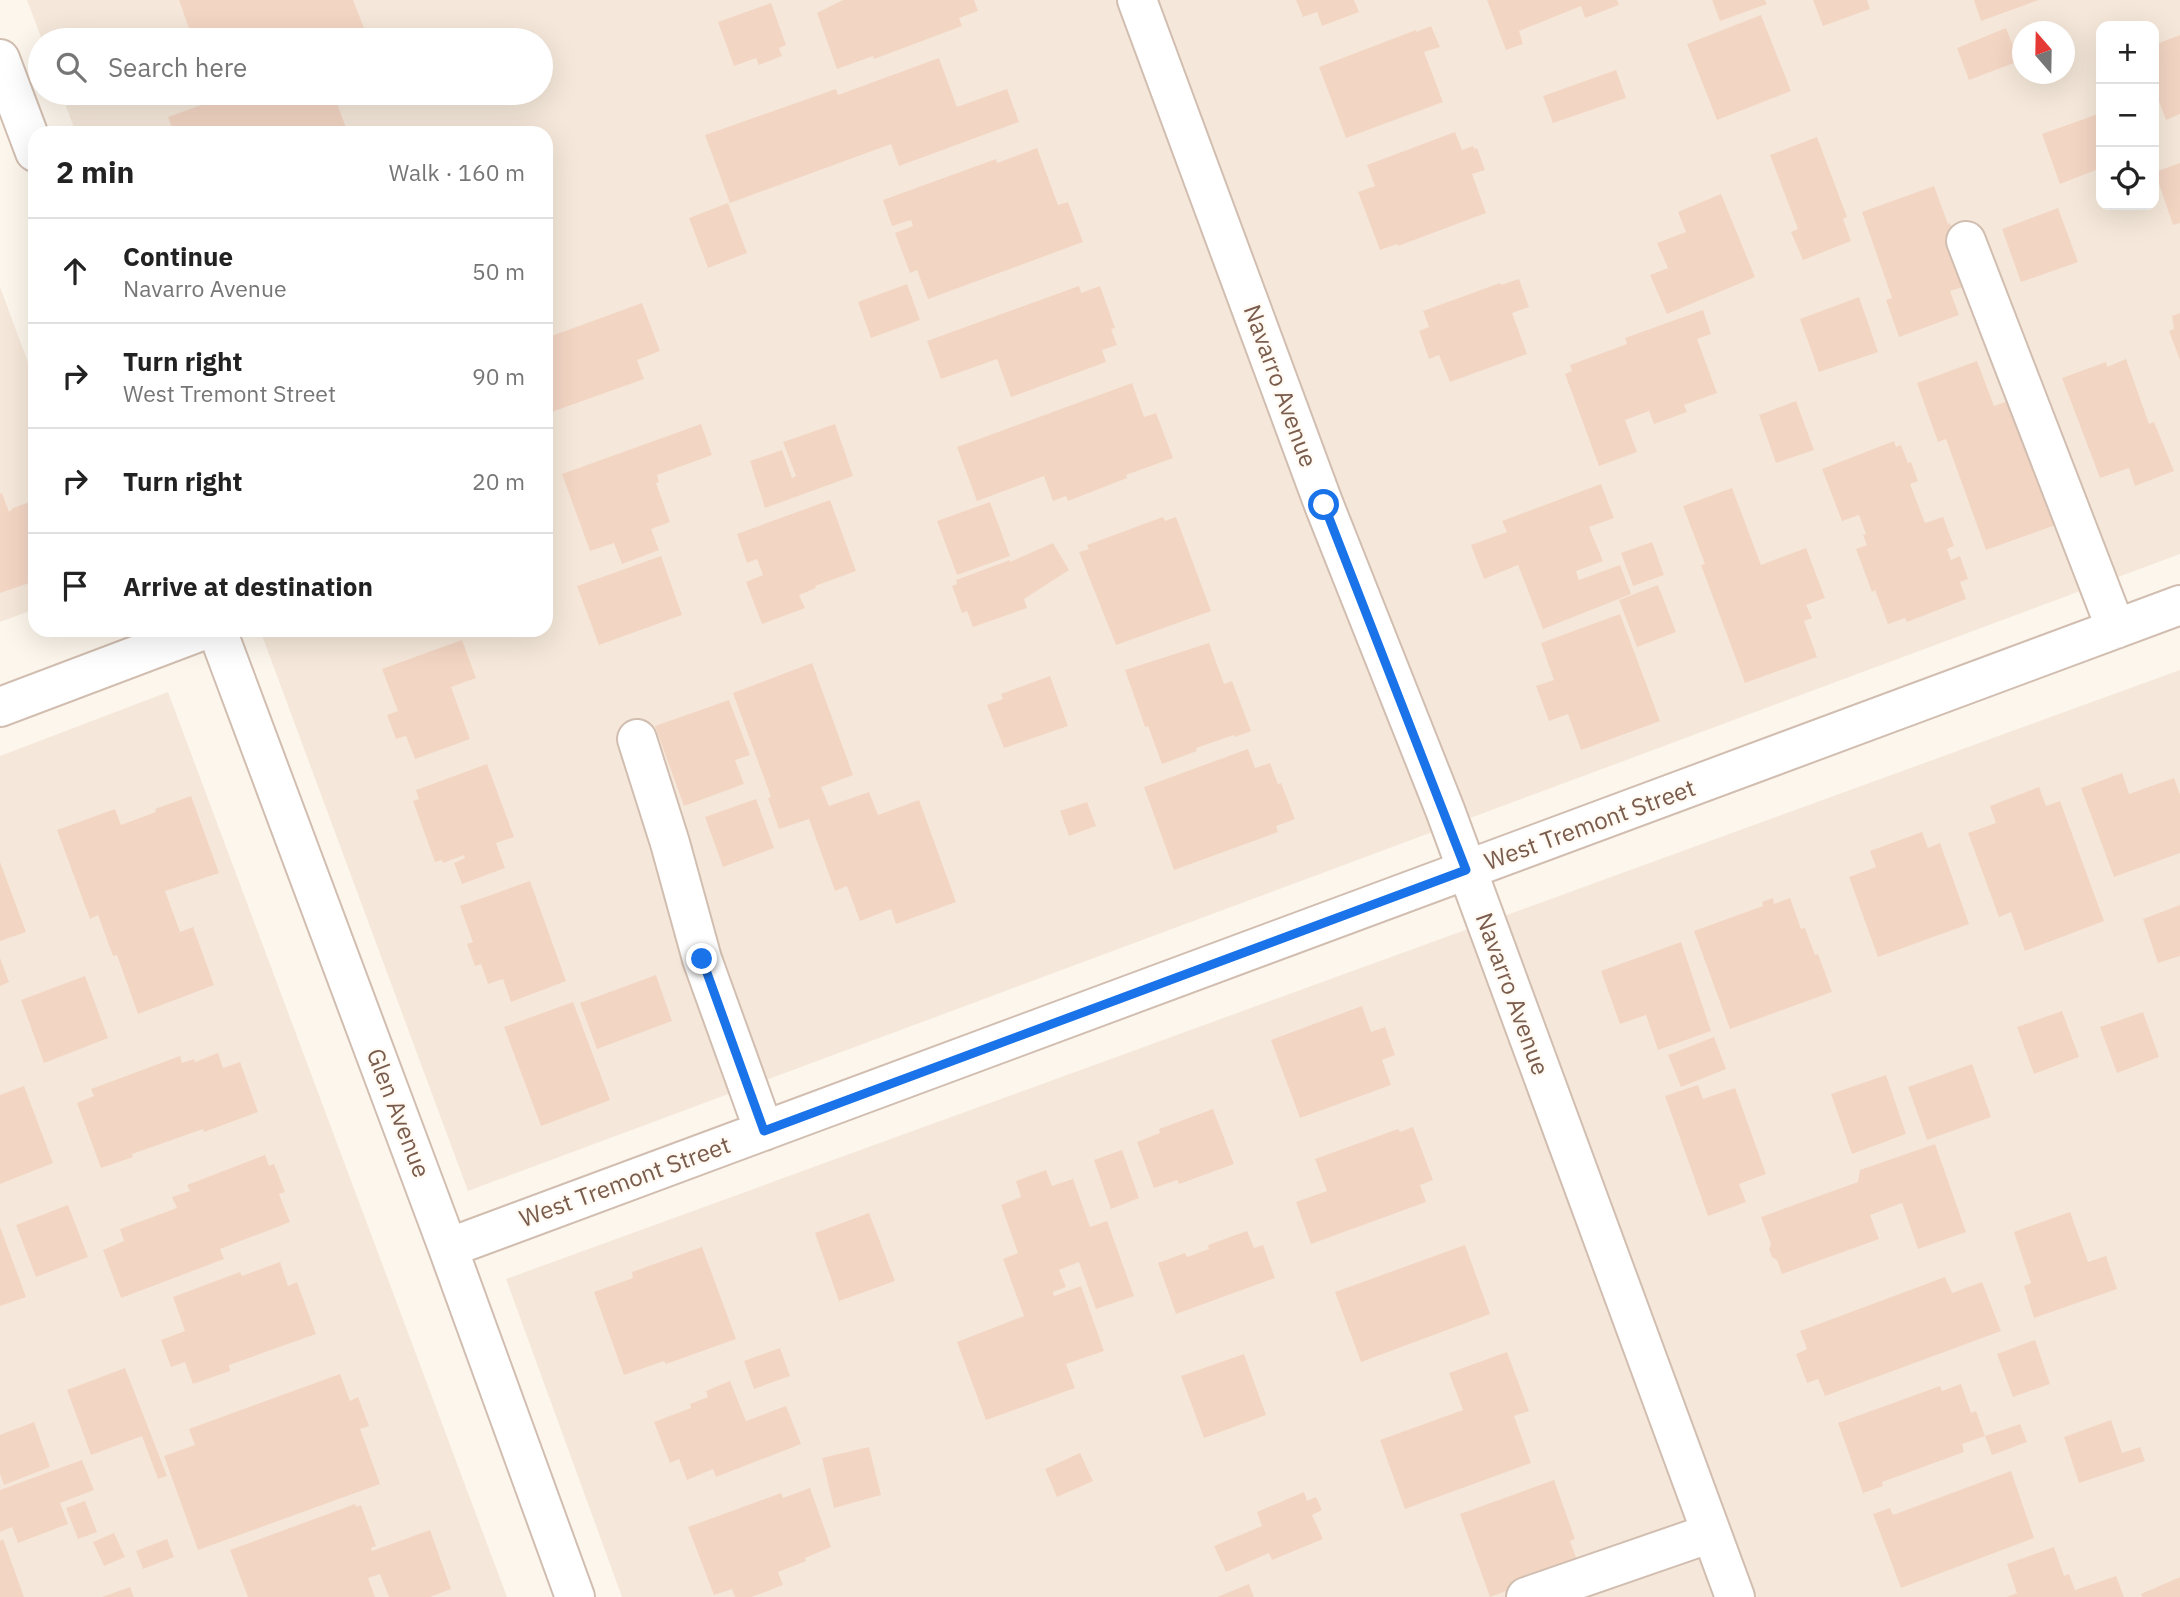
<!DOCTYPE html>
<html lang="en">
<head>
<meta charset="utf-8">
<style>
  :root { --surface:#fff; --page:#f6f6f6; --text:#222; --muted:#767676; --line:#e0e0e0 }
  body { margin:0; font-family:"IBM Plex Sans",sans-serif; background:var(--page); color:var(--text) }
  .controls { position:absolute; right:21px; top:21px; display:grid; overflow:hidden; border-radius:14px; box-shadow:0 7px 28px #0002 }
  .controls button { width:63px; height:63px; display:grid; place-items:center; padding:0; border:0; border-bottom:2px solid var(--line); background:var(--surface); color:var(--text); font:35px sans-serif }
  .compass { position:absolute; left:2012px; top:21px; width:63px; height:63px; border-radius:50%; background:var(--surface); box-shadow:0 7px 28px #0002; rotate:340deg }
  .stop { position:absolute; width:21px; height:21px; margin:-16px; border:5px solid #1a73e8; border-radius:50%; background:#fff }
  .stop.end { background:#1a73e8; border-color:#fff; box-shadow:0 2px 7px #0008 }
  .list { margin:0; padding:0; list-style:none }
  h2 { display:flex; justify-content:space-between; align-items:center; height:91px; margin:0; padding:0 28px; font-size:30px }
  h2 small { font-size:23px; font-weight:400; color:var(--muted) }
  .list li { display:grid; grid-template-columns:46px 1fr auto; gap:21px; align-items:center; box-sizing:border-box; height:105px; padding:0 28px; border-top:2px solid var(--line) }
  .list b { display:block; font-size:26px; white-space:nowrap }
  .list p { margin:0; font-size:23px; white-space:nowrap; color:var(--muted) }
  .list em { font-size:23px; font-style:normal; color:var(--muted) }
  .icon { flex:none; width:38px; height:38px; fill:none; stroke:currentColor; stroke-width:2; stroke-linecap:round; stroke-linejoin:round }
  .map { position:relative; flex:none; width:2180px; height:1597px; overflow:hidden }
  .search { position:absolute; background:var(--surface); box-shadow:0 7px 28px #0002; left:28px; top:28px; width:525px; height:77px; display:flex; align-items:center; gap:18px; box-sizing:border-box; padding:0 24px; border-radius:38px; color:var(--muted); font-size:26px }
  .panel { position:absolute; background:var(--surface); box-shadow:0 7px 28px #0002; left:28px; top:126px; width:525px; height:511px; border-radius:21px }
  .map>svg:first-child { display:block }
  .residential { fill:#f5e8da; fill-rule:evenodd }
  .building { fill:#f3d5c3 }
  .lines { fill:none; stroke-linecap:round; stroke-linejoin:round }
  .minor-casing { stroke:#d1beb0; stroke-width:42 }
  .minor { stroke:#fff; stroke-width:38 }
  .route { stroke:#1a73e8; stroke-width:9 }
  .labels { text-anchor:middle; stroke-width:5; stroke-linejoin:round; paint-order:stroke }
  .street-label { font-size:24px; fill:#7a5c4d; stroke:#fffaf3 }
</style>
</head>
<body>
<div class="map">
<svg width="2180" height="1597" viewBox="0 0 2180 1597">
  <rect width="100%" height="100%" fill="#fdf6ec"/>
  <path class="residential" d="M 27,0 L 2180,0 L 2180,554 L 468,1191 L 260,630 L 546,630 L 546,133 L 76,133 L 61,93 L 541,93 L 541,40 L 42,40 ZM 2101,26 L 2154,26 L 2154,205 L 2101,205 ZM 2022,32 L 2064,32 L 2064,74 L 2022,74 Z
    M 0,287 L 35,381 L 35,609 L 0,622 Z
    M 2180,670 L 2180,1597 L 622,1597 L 506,1279 Z
    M 168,692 L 507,1597 L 0,1597 L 0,756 Z"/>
  <path class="building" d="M 179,0 L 353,0 L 364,28 L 331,40 L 165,40 L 190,31 Z
    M 843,0 L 974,0 L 978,11 L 959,18 L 962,26 L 874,59 L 873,56 L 837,69 L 817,13 Z
    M 1296,0 L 1354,0 L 1359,12 L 1322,26 L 1317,12 L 1303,17 Z
    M 1487,0 L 1617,0 L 1619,5 L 1585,18 L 1581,6 L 1519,31 L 1523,44 L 1506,50 Z
    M 1712,0 L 1765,0 L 1767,4 L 1720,21 Z
    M 1813,0 L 1867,0 L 1870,9 L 1823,26 Z
    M 1974,0 L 2039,0 L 1981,21 Z
    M 771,3 L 786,45 L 779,48 L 782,56 L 759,65 L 756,58 L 734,66 L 718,22 Z
    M 1761,15 L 1791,91 L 1717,120 L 1687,44 Z
    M 1431,26 L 1440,47 L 1424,52 L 1443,102 L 1346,138 L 1319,67 L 1416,30 L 1416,32 Z
    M 2006,28 L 2019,61 L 1969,80 L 1957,48 Z
    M 2180,35 L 2180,114 L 2166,120 L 2154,88 L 2154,45 Z
    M 939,58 L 957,107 L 1007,89 L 1019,122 L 899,166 L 891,144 L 730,203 L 705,135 L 836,89 L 838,95 Z
    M 1616,70 L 1626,98 L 1553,123 L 1543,96 Z
    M 235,93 L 333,93 L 348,133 L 174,133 L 168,117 Z
    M 2098,114 L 2101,122 L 2101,168 L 2060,184 L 2042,134 Z
    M 1455,132 L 1462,150 L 1473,146 L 1474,149 L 1477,148 L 1485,170 L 1472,174 L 1486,213 L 1398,246 L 1397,244 L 1380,250 L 1358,192 L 1375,186 L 1367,165 Z
    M 1817,137 L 1847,217 L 1843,219 L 1851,241 L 1803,260 L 1791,232 L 1798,229 L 1770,155 Z
    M 1037,148 L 1058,205 L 1068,202 L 1083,242 L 928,299 L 917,270 L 910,273 L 895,233 L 913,226 L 911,220 L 892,226 L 883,200 L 996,159 L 997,163 Z
    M 2180,163 L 2180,223 L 2173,225 L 2155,172 Z
    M 1934,186 L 1948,224 L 1950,223 L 1959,246 L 1969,285 L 1950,291 L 1959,315 L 1899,337 L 1886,300 L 1892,298 L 1862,212 Z
    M 1721,194 L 1755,277 L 1667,314 L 1650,275 L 1668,268 L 1657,243 L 1686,232 L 1678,212 Z
    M 728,203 L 747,253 L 708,268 L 689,218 Z
    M 2058,208 L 2078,262 L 2021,282 L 2002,229 Z
    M 1519,279 L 1529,307 L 1512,313 L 1527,354 L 1450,382 L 1439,355 L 1429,359 L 1419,331 L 1429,327 L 1423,311 L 1500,283 L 1501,285 Z
    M 907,284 L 920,320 L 871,338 L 858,302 Z
    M 1079,286 L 1081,293 L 1100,286 L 1115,328 L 1111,329 L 1117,345 L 1102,350 L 1106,362 L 1011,397 L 997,359 L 941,379 L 927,341 Z
    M 1859,297 L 1878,352 L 1819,372 L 1800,319 Z
    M 642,303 L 660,351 L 637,360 L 644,379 L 546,414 L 546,338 Z
    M 1703,310 L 1711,334 L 1697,339 L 1717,393 L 1684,405 L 1687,412 L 1654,424 L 1649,411 L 1625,420 L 1637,452 L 1599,466 L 1565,374 L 1572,371 L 1570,365 L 1627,344 L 1625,338 Z
    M 2180,313 L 2180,360 L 2169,331 L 2174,329 L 2172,316 Z
    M 2126,359 L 2149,424 L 2154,422 L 2174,471 L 2135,486 L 2129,468 L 2100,478 L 2062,378 L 2106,362 L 2107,367 Z
    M 1977,361 L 1994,406 L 2016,398 L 2061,523 L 1986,550 L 1946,439 L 1938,442 L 1917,383 Z
    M 1132,383 L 1144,417 L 1156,413 L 1173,458 L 1126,475 L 1127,478 L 1068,501 L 1066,496 L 1053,501 L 1044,476 L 977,501 L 957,447 Z
    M 1796,401 L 1814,450 L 1776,463 L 1759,415 Z
    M 701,424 L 712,455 L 657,475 L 659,482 L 656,483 L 670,522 L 651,529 L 659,550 L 622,564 L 614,543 L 590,551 L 562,474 Z
    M 835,424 L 853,476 L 765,508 L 750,461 L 782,450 L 792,478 L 796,476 L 783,442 Z
    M 1894,441 L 1896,447 L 1901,445 L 1908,463 L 1911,462 L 1918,481 L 1910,484 L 1925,523 L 1943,517 L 1954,546 L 1947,549 L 1951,560 L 1960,556 L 1968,579 L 1960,582 L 1966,599 L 1907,622 L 1905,618 L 1888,624 L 1875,590 L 1872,592 L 1856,549 L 1867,545 L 1863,535 L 1866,534 L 1859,515 L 1842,521 L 1822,469 Z
    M 1601,484 L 1614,518 L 1589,527 L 1603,561 L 1576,571 L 1579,580 L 1620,565 L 1631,594 L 1543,629 L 1518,565 L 1484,579 L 1471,545 L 1507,532 L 1502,521 Z
    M 1732,488 L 1761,565 L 1806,548 L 1825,598 L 1806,605 L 1812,618 L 1804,621 L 1817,657 L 1745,683 L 1701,565 L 1705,564 L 1683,506 Z
    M 2,493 L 9,512 L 13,508 L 35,500 L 35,581 L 0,593 L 0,494 Z
    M 830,500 L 856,571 L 815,586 L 816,588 L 799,595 L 805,608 L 762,624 L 746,582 L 763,575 L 757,559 L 747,563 L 737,534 Z
    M 990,502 L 1010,556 L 957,575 L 937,521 Z
    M 1163,517 L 1165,521 L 1176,517 L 1211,611 L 1116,645 L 1079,552 L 1089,549 L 1087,545 Z
    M 1652,542 L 1664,575 L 1633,586 L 1621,553 Z
    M 1053,543 L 1069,570 L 1024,599 L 1027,608 L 973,627 L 967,611 L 962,613 L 952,586 L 957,584 L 956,580 L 1010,560 L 1010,562 Z
    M 661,556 L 682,615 L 599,645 L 577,586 Z
    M 1658,585 L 1676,632 L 1637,647 L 1619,600 Z
    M 1620,614 L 1660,721 L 1581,750 L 1568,714 L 1549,721 L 1536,686 L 1554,680 L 1541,643 Z
    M 462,640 L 476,678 L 451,687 L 470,739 L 415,759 L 406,736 L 396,739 L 387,715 L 398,711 L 382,669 Z
    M 1209,643 L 1224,684 L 1232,681 L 1251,731 L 1235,737 L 1234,735 L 1196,748 L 1197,751 L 1162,764 L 1148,726 L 1145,727 L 1125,670 Z
    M 812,663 L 853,775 L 821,787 L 829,806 L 869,792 L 878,815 L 919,800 L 956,902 L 896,924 L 891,909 L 860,921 L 847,886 L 835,891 L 809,819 L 779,829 L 768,798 L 771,797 L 733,693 Z
    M 1050,676 L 1068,726 L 1004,748 L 987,705 L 1003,699 L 1001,694 Z
    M 729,700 L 750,755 L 735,760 L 744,784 L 684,806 L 655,726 Z
    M 1248,749 L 1255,768 L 1270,763 L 1278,784 L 1281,783 L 1295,819 L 1276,826 L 1278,832 L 1174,870 L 1144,787 Z
    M 487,764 L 514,837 L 496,843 L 505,868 L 462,884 L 454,863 L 465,858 L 464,855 L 443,863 L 442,860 L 435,862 L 413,801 L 419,799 L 416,790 Z
    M 2122,773 L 2129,794 L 2174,778 L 2180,795 L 2180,853 L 2114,877 L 2081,788 Z
    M 2039,787 L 2046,806 L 2060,801 L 2104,921 L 2025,951 L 2011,912 L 1999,917 L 1968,833 L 1996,823 L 1990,806 Z
    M 191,796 L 219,873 L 165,891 L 180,932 L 193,927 L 214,985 L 138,1014 L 117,955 L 113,956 L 98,915 L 90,919 L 57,830 L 115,809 L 121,825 L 156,812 L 155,809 Z
    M 756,799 L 774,848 L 723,867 L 705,817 Z
    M 1087,802 L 1096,826 L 1069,836 L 1060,811 Z
    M 1922,832 L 1928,848 L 1940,843 L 1969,924 L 1878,957 L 1849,877 L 1876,867 L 1870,851 Z
    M 0,862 L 26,932 L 0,941 Z
    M 530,881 L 566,981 L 511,1002 L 503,979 L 488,984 L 481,964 L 475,966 L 467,944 L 473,942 L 460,906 Z
    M 1773,898 L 1774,904 L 1790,898 L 1801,929 L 1805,928 L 1815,955 L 1818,954 L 1832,992 L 1730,1029 L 1694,931 L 1763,906 L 1762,902 Z
    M 2180,905 L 2180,956 L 2158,963 L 2143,919 Z
    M 1681,942 L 1711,1031 L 1658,1050 L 1646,1015 L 1620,1024 L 1601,971 Z
    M 0,958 L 9,982 L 0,986 Z
    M 656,975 L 672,1021 L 597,1049 L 580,1003 Z
    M 85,976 L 108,1038 L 44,1063 L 21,1000 Z
    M 573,1002 L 610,1100 L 541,1126 L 504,1027 Z
    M 1362,1006 L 1371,1032 L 1385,1027 L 1395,1055 L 1382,1060 L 1391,1085 L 1300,1118 L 1271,1040 Z
    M 2062,1011 L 2079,1057 L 2034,1074 L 2017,1027 Z
    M 2143,1012 L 2159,1057 L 2117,1073 L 2100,1027 Z
    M 1714,1037 L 1726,1069 L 1681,1087 L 1668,1055 Z
    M 218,1053 L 223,1068 L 240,1062 L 258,1112 L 204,1132 L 203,1129 L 132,1154 L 133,1157 L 101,1168 L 77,1103 L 94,1096 L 91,1089 L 180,1056 L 182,1063 L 194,1059 L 195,1062 Z
    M 1972,1064 L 1991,1117 L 1927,1140 L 1908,1087 Z
    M 1886,1075 L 1906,1134 L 1852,1154 L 1831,1094 Z
    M 1698,1085 L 1703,1099 L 1735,1088 L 1766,1174 L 1739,1184 L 1746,1202 L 1708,1216 L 1665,1096 Z
    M 24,1086 L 53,1163 L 0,1184 L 0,1095 Z
    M 1213,1109 L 1234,1164 L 1179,1184 L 1177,1180 L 1154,1188 L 1137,1142 L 1160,1133 L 1159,1129 Z
    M 1413,1127 L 1433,1180 L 1420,1185 L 1426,1202 L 1311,1244 L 1296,1202 L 1327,1191 L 1315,1159 L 1398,1129 L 1400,1132 Z
    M 1935,1144 L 1966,1232 L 1918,1249 L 1902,1203 L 1870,1215 L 1879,1239 L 1782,1274 L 1777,1260 L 1772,1257 L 1769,1249 L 1771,1244 L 1761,1217 L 1858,1182 L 1860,1170 Z
    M 1122,1150 L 1139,1198 L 1111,1209 L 1094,1160 Z
    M 265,1155 L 269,1166 L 274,1164 L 285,1192 L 279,1194 L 290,1222 L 220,1249 L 224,1259 L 121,1298 L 103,1250 L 124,1241 L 120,1229 L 177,1208 L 172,1197 L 190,1191 L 187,1185 Z
    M 1046,1170 L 1052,1186 L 1073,1179 L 1090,1227 L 1107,1221 L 1134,1296 L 1096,1309 L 1079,1262 L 1059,1270 L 1066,1287 L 1053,1292 L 1054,1296 L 1081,1286 L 1104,1351 L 1066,1364 L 1075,1388 L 986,1420 L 957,1342 L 1024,1316 L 1003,1259 L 1018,1253 L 1001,1205 L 1021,1197 L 1016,1181 Z
    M 68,1205 L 88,1257 L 36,1277 L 16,1225 Z
    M 2070,1212 L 2088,1262 L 2106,1256 L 2117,1289 L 2034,1318 L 2024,1286 L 2031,1283 L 2014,1232 Z
    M 869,1213 L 895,1281 L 839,1301 L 815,1233 Z
    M 0,1227 L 26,1297 L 0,1306 Z
    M 1247,1231 L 1254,1248 L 1263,1245 L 1275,1278 L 1176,1314 L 1158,1263 L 1185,1253 L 1187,1257 L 1209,1249 L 1208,1245 Z
    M 1465,1245 L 1490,1314 L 1361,1362 L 1335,1292 Z
    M 702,1247 L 736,1339 L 666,1364 L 664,1361 L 624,1375 L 594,1292 L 633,1278 L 632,1272 Z
    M 280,1262 L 288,1286 L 297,1282 L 316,1334 L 229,1365 L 230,1371 L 193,1384 L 185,1362 L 171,1367 L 161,1340 L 185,1331 L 173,1297 L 240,1272 L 242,1276 Z
    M 1945,1277 L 1952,1293 L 1982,1282 L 2001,1331 L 1825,1396 L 1818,1379 L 1807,1383 L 1796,1354 L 1807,1349 L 1800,1331 Z
    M 2035,1340 L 2050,1384 L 2013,1397 L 1997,1354 Z
    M 780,1348 L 790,1376 L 754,1389 L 744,1361 Z
    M 1507,1352 L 1529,1411 L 1514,1416 L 1531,1463 L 1405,1509 L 1380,1440 L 1463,1410 L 1449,1373 Z
    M 1244,1354 L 1266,1415 L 1204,1438 L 1181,1376 Z
    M 125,1368 L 167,1476 L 158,1479 L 142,1436 L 91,1455 L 67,1390 Z
    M 340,1374 L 350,1401 L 358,1397 L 369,1426 L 360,1429 L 380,1484 L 198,1550 L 164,1456 L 195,1445 L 189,1429 Z
    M 730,1381 L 746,1421 L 786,1406 L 801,1444 L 716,1477 L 713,1469 L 687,1480 L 679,1459 L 670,1463 L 654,1422 L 691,1408 L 690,1404 L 708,1397 L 706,1391 Z
    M 1961,1384 L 1971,1413 L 1976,1411 L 1985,1436 L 1962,1444 L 1964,1452 L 1882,1482 L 1883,1486 L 1863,1493 L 1838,1423 L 1940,1386 L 1942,1391 Z
    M 2111,1420 L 2122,1453 L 2140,1447 L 2145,1461 L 2079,1483 L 2064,1437 Z
    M 34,1422 L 50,1467 L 4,1485 L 0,1474 L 0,1435 Z
    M 2020,1424 L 2027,1442 L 1992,1455 L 1985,1436 Z
    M 869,1447 L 881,1495 L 834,1508 L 822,1458 Z
    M 1080,1453 L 1093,1481 L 1057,1497 L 1045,1469 Z
    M 82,1460 L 94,1490 L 60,1503 L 68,1524 L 18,1543 L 12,1527 L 0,1532 L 0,1490 Z
    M 2011,1471 L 2034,1538 L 1901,1588 L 1873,1514 L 1890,1508 L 1893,1515 Z
    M 1554,1480 L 1575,1539 L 1570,1541 L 1577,1560 L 1560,1571 L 1490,1597 L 1460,1514 Z
    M 810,1488 L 831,1547 L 805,1558 L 806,1561 L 778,1572 L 783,1585 L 752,1597 L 735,1597 L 732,1589 L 714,1595 L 688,1527 L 781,1493 L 783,1498 Z
    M 1304,1492 L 1307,1501 L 1316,1497 L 1322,1510 L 1312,1515 L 1323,1539 L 1272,1560 L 1269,1553 L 1226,1572 L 1214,1546 L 1262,1526 L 1257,1512 Z
    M 85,1501 L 97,1532 L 78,1539 L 66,1508 Z
    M 355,1504 L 356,1507 L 361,1505 L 376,1546 L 371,1548 L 372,1551 L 430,1530 L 451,1589 L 430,1597 L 389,1597 L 380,1574 L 368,1578 L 375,1597 L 248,1597 L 230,1550 Z
    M 114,1533 L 125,1557 L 104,1566 L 93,1542 Z
    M 3,1539 L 24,1597 L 0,1597 L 0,1541 Z
    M 167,1539 L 174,1557 L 143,1569 L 136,1551 Z
    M 2054,1547 L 2064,1576 L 2069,1574 L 2075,1590 L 2116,1576 L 2124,1597 L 2007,1597 L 2017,1593 L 2007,1564 Z
    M 2180,1577 L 2180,1597 L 2142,1597 L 2141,1594 Z
    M 1249,1584 L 1254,1597 L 1217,1597 Z
    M 130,1587 L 134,1597 L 102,1597 Z"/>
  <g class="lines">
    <defs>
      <path id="minor" d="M 1137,0 L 1324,505 L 1445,810 L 1735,1597
        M 0,59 L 35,152
        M 1966,241 L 2116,629
        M 217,630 L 448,1248 L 575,1597
        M 0,707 L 204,630
        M 637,739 L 670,843 L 702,959 L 764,1131
        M 448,1248 L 2180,605
        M 1526,1597 L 1711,1533"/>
    </defs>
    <use href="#minor" class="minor-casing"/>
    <use href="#minor" class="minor"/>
  </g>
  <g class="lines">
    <path class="route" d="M 702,959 L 764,1131 L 1466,870 L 1324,505"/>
  </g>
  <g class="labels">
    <g class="street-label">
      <text transform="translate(1280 386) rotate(70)" y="8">Navarro Avenue</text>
      <text transform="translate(1590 825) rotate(-20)" y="8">West Tremont Street</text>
      <text transform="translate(1512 994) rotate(70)" y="8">Navarro Avenue</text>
      <text transform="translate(398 1113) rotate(69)" y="8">Glen Avenue</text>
      <text transform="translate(625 1182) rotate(-20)" y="8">West Tremont Street</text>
    </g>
  </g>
</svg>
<div class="controls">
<button>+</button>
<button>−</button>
<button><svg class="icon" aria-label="locate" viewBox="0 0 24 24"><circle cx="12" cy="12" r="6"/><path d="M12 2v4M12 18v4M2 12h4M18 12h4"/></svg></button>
</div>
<svg class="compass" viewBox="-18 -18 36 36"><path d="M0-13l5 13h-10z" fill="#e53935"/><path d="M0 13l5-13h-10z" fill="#767676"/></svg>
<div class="stop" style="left:1324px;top:505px"></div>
<div class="stop end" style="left:702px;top:959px"></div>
<div class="search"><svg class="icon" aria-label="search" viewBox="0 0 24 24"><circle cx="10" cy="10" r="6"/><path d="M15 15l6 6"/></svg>Search here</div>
<section class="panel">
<h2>2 min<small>Walk · 160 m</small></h2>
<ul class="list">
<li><svg class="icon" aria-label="ahead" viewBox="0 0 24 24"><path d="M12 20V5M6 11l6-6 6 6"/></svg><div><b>Continue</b><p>Navarro Avenue</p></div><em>50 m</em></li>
<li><svg class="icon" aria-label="right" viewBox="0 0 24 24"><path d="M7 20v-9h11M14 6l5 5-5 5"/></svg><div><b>Turn right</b><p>West Tremont Street</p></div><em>90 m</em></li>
<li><svg class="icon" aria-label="right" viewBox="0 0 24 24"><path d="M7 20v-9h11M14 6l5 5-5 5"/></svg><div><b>Turn right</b></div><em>20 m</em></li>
<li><svg class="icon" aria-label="arrive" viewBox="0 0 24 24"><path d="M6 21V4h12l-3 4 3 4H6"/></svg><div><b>Arrive at destination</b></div></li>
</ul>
</section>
</div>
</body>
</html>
